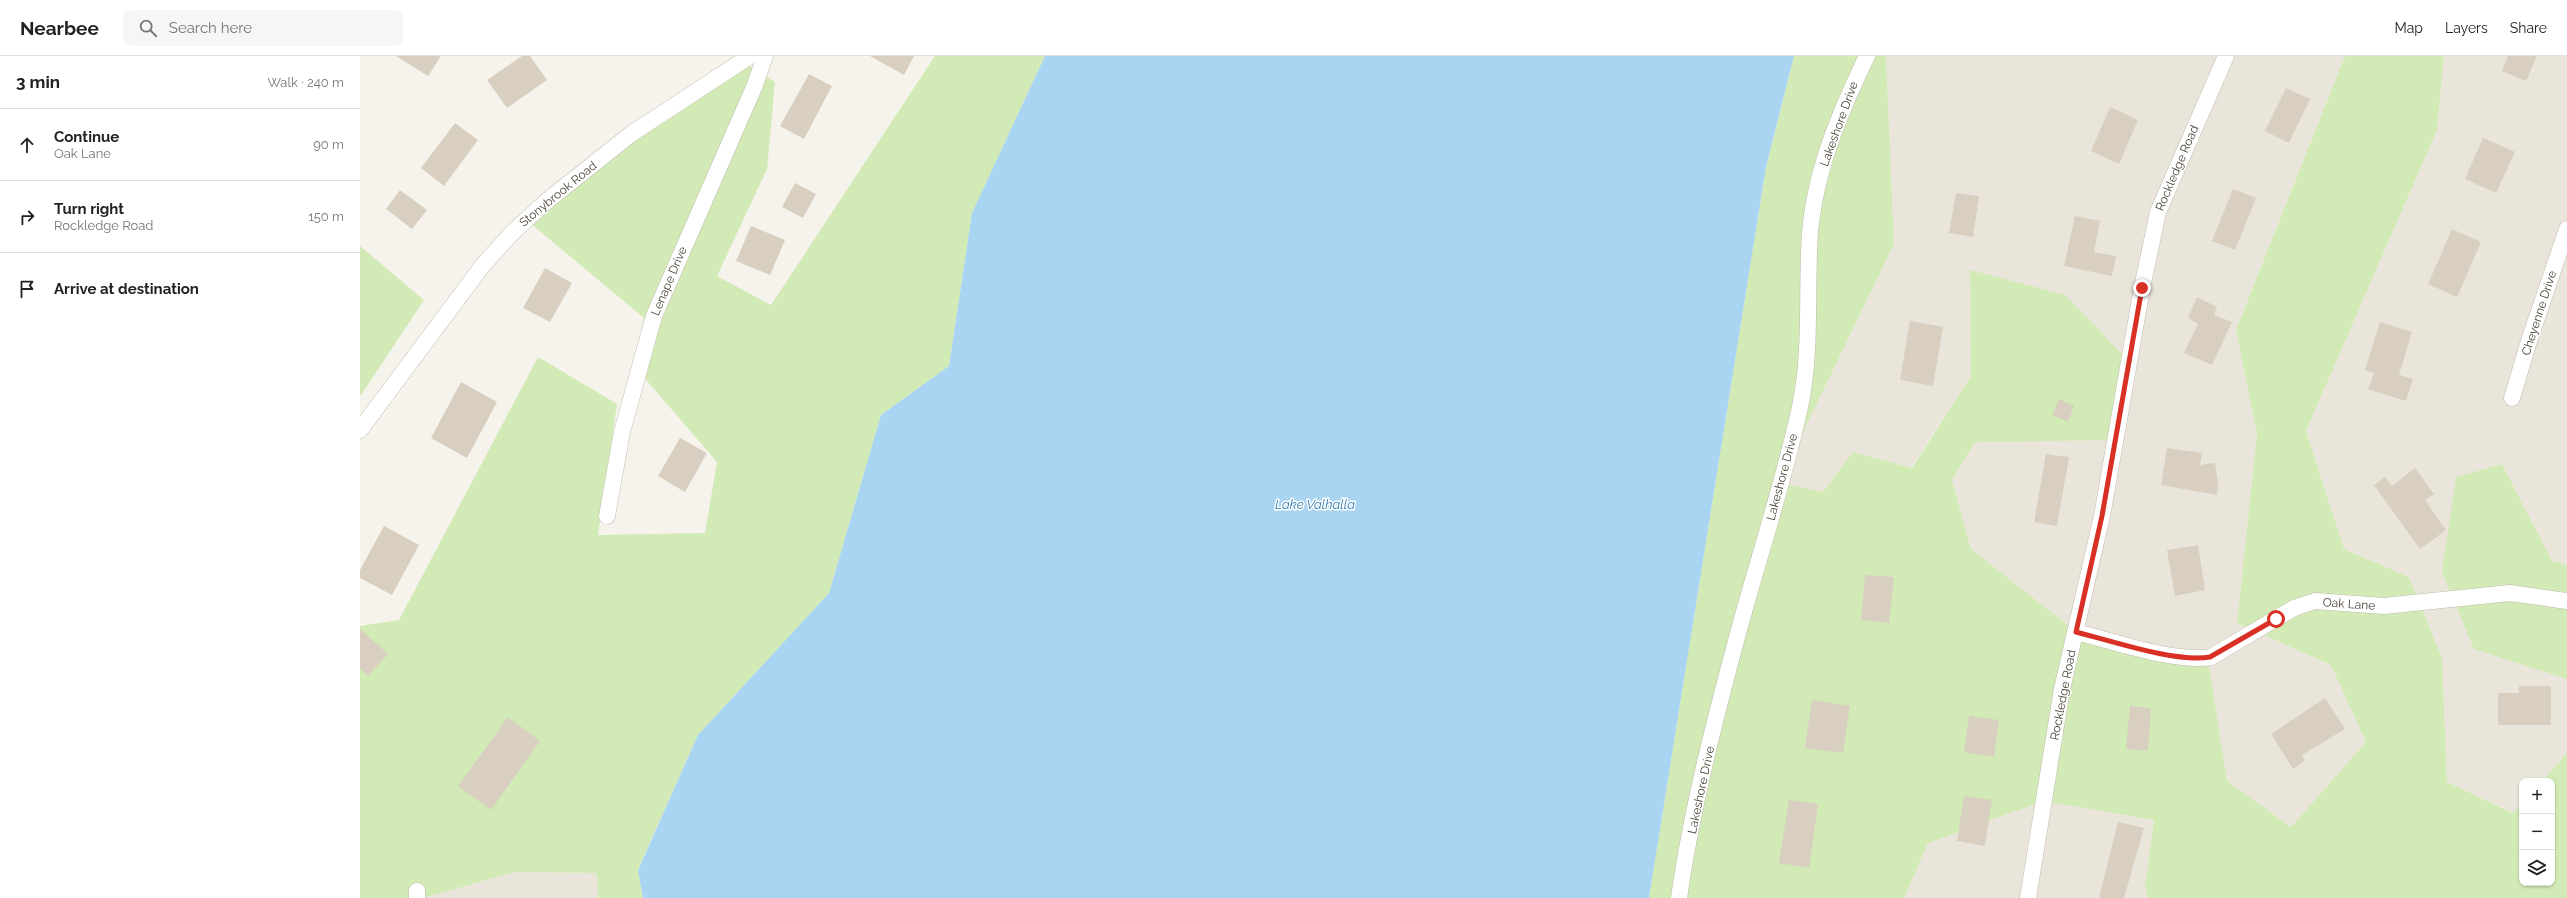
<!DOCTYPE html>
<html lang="en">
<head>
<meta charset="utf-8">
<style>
  :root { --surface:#fff; --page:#f6f6f6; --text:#222; --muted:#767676; --line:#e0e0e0 }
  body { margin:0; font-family:Raleway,sans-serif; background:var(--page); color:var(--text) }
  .controls { position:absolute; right:12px; bottom:12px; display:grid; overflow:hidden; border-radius:8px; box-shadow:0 1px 3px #0004 }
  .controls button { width:36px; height:36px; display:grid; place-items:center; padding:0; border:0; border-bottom:1px solid var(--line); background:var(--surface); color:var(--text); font:20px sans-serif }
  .stop { position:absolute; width:12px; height:12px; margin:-9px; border:3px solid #d93025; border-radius:50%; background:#fff }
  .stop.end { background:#d93025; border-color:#fff; box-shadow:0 1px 4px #0008 }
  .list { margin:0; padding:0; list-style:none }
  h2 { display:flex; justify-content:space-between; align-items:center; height:52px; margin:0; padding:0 16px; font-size:17px }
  h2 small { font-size:13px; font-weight:400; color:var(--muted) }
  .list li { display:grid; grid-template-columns:26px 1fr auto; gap:12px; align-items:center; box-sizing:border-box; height:72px; padding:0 16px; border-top:1px solid var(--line) }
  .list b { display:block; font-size:15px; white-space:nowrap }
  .list p { margin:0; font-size:13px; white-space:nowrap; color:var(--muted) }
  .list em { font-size:13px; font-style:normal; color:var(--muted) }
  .icon { flex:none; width:22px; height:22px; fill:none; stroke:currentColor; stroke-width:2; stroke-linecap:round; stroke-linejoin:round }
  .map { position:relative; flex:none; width:2207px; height:842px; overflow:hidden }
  header { display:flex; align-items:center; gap:24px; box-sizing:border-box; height:56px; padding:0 20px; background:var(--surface); border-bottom:1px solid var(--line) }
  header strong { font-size:19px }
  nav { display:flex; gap:22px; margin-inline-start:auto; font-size:14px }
  .search { width:280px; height:36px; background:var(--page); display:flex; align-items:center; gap:10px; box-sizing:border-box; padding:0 14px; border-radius:8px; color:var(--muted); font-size:15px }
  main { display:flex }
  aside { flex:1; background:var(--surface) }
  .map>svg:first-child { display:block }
  .residential { fill:#eae5da }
  .green { fill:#d2eab5 }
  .water { fill:#a9d4f2 }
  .building { fill:#d8cfc1 }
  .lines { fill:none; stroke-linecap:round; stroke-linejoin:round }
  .street-casing { stroke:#c2bbae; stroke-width:17 }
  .street { stroke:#fff; stroke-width:16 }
  .route { stroke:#d93025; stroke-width:5 }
  .labels { text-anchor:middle; stroke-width:3; stroke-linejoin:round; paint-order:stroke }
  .street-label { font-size:12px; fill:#4b4439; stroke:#fff }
  .water-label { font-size:13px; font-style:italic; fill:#2e7ab2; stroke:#fff }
</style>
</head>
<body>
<header>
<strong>Nearbee</strong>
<div class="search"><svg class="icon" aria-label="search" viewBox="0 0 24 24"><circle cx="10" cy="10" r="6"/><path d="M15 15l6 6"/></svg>Search here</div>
<nav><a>Map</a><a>Layers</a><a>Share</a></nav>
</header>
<main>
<aside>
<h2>3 min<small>Walk · 240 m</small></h2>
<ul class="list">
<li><svg class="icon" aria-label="ahead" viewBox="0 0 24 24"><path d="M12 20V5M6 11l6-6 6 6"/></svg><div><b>Continue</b><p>Oak Lane</p></div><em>90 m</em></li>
<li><svg class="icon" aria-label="right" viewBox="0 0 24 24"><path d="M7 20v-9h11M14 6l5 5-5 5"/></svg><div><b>Turn right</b><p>Rockledge Road</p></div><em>150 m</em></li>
<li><svg class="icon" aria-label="arrive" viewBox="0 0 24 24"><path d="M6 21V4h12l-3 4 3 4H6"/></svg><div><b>Arrive at destination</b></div></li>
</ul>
</aside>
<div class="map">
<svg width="2207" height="842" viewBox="0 0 2207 842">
  <rect width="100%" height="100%" fill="#f6f3ec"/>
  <path class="residential" d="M 1526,0 L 1985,0 L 1876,274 L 1897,378 L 1877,567 L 1971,609 L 2006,686 L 1931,771 L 1867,725 L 1848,603 L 1718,577 L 1611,493 L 1592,424 L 1615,386 L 1753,383 L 1610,214 L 1611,320 L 1551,412 L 1494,396 L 1463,436 L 1419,426 L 1534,188 Z
    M 2084,0 L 2207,0 L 2207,509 L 2192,505 L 2142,408 L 2114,593 L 2207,623 L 2207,697 L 2182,725 L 2162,725 L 2162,748 L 2154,757 L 2087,726 L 2082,602 L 2049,521 L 1984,493 L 1946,375 L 2077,74 Z
    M 1684,745 L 1794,764 L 1785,830 L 1788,842 L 1544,842 L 1568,787 Z
    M 154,816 L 237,817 L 238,842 L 63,842 Z"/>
  <path class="green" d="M 575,0 L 685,0 L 612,157 L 589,310 L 521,359 L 469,537 L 338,679 L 278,813 L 283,842 L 238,842 L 237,817 L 154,816 L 63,842 L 0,842 L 0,570 L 39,564 L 178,301 L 257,348 L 238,479 L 345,477 L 357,406 L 275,311 L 284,262 L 164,162 L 380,4 L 415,26 L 407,113 L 357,220 L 411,249 Z
    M 1434,0 L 1526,0 L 1534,188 L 1419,426 L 1463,436 L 1493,396 L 1552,412 L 1611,320 L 1610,214 L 1705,239 L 1768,304 L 1753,384 L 1615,386 L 1592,424 L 1611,493 L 1718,577 L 1848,603 L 1867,725 L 1931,771 L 2006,686 L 1971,609 L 1877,567 L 1897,378 L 1876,274 L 1985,0 L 2084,0 L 2077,74 L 1946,375 L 1984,493 L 2049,521 L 2082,602 L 2087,726 L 2153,757 L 2162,748 L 2162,827 L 2192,827 L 2192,725 L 2182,725 L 2207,697 L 2207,842 L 1788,842 L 1785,830 L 1794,764 L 1684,745 L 1568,787 L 1544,842 L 1289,842 L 1406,111 Z
    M 0,190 L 64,244 L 1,339 L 0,338 Z
    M 2142,408 L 2192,505 L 2207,509 L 2207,623 L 2114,593 L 2082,516 L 2096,421 Z"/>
  <path class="water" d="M 685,0 L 1434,0 L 1406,111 L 1289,842 L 283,842 L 278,814 L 338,679 L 469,537 L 521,359 L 589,310 L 612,157 Z"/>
  <path class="building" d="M 36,0 L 81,0 L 68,20 Z
    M 162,0 L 170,0 L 187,24 L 147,52 L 127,24 Z
    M 510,0 L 554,0 L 544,19 Z
    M 2148,0 L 2177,0 L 2166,25 L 2142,15 Z
    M 449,18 L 472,30 L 444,83 L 420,70 Z
    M 1926,32 L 1950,43 L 1929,87 L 1905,75 Z
    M 1750,51 L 1778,64 L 1759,108 L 1731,95 Z
    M 95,67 L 118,84 L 84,130 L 61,112 Z
    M 2123,82 L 2155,96 L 2136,137 L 2105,123 Z
    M 435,127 L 456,138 L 443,162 L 422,151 Z
    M 1873,133 L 1896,142 L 1875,194 L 1852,185 Z
    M 40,134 L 67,154 L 52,173 L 26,153 Z
    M 1596,137 L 1619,140 L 1613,181 L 1589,177 Z
    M 1715,160 L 1740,165 L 1734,196 L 1756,200 L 1752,220 L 1704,210 Z
    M 391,170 L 425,184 L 410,219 L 376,205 Z
    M 2092,173 L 2121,186 L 2097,241 L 2068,228 Z
    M 185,212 L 212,227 L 190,266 L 163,252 Z
    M 1837,241 L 1857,251 L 1854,259 L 1872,266 L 1852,309 L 1824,297 L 1838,268 L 1828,262 Z
    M 1550,265 L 1583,271 L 1573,330 L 1540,324 Z
    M 2020,266 L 2052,276 L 2039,319 L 2053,323 L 2046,345 L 2008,333 L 2014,317 L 2005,314 Z
    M 101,326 L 137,346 L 107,402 L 71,382 Z
    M 1699,343 L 1714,350 L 1708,366 L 1692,359 Z
    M 320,382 L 347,397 L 325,436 L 298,420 Z
    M 1807,392 L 1842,397 L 1840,409 L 1855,407 L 1858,426 L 1857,439 L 1801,429 Z
    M 1686,398 L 1709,401 L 1697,470 L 1674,466 Z
    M 2055,412 L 2074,438 L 2065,444 L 2086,474 L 2060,493 L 2014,429 L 2025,421 L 2032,430 Z
    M 24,470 L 59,489 L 32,539 L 0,522 L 0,514 Z
    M 1838,489 L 1845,534 L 1815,540 L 1807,494 Z
    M 1505,519 L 1534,521 L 1529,567 L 1501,564 Z
    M 0,573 L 28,598 L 8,620 L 0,613 Z
    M 2159,630 L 2191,630 L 2191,669 L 2138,669 L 2138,637 L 2159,637 Z
    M 1965,642 L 1985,673 L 1942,699 L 1945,705 L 1933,713 L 1911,678 Z
    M 1452,644 L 1490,650 L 1483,697 L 1445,692 Z
    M 1770,650 L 1791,652 L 1788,695 L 1766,693 Z
    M 1609,660 L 1639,664 L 1634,701 L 1604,696 Z
    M 148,661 L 180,685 L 131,754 L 98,730 Z
    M 1604,740 L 1632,744 L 1625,790 L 1597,785 Z
    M 1429,744 L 1458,748 L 1449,812 L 1419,807 Z
    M 1758,766 L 1784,772 L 1764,842 L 1739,842 Z"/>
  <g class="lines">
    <defs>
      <path id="street" d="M 2152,342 L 2169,285 L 2207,173
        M 0,374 L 123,209 L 153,176 L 188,144 L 271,78 L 390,0
        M 247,460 L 262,376 L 294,260 L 395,29 L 405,0
        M 1716,576 C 1752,585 1816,607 1851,601 L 1934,552 L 1955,545 L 2024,550 L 2150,537 L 2207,545
        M 57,842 L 57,835
        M 1319,842 C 1332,751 1356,659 1380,570 C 1400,497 1424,425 1440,351 C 1452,294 1446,235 1450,177 C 1455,115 1480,56 1507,0
        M 1668,842 L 1702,633 L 1742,460 L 1782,232 L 1798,156 L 1866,0"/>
    </defs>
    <use href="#street" class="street-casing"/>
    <use href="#street" class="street"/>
  </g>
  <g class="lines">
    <path class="route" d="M 1782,232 L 1742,460 L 1716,576 C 1752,585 1816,607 1850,601 L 1916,563"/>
  </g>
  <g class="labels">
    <g class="street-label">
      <text transform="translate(1479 68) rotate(-70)" y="4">Lakeshore Drive</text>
      <text transform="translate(1817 112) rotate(-67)" y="4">Rockledge Road</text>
      <text transform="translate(198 138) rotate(-39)" y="4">Stonybrook Road</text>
      <text transform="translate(309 225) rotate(-67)" y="4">Lenape Drive</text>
      <text transform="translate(2179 257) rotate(-72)" y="4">Cheyenne Drive</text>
      <text transform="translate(1422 421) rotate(-75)" y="4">Lakeshore Drive</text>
      <text transform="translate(1989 548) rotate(4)" y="4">Oak Lane</text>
      <text transform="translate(1703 639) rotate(-79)" y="4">Rockledge Road</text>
      <text transform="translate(1341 734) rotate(-78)" y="4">Lakeshore Drive</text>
    </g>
    <g class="water-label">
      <text x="955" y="453">Lake Valhalla</text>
    </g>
  </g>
</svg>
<div class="controls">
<button>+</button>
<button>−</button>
<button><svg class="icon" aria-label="layers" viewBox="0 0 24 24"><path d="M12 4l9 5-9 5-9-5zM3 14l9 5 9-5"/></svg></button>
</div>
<div class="stop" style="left:1916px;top:563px"></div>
<div class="stop end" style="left:1782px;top:232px"></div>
</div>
</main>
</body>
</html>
